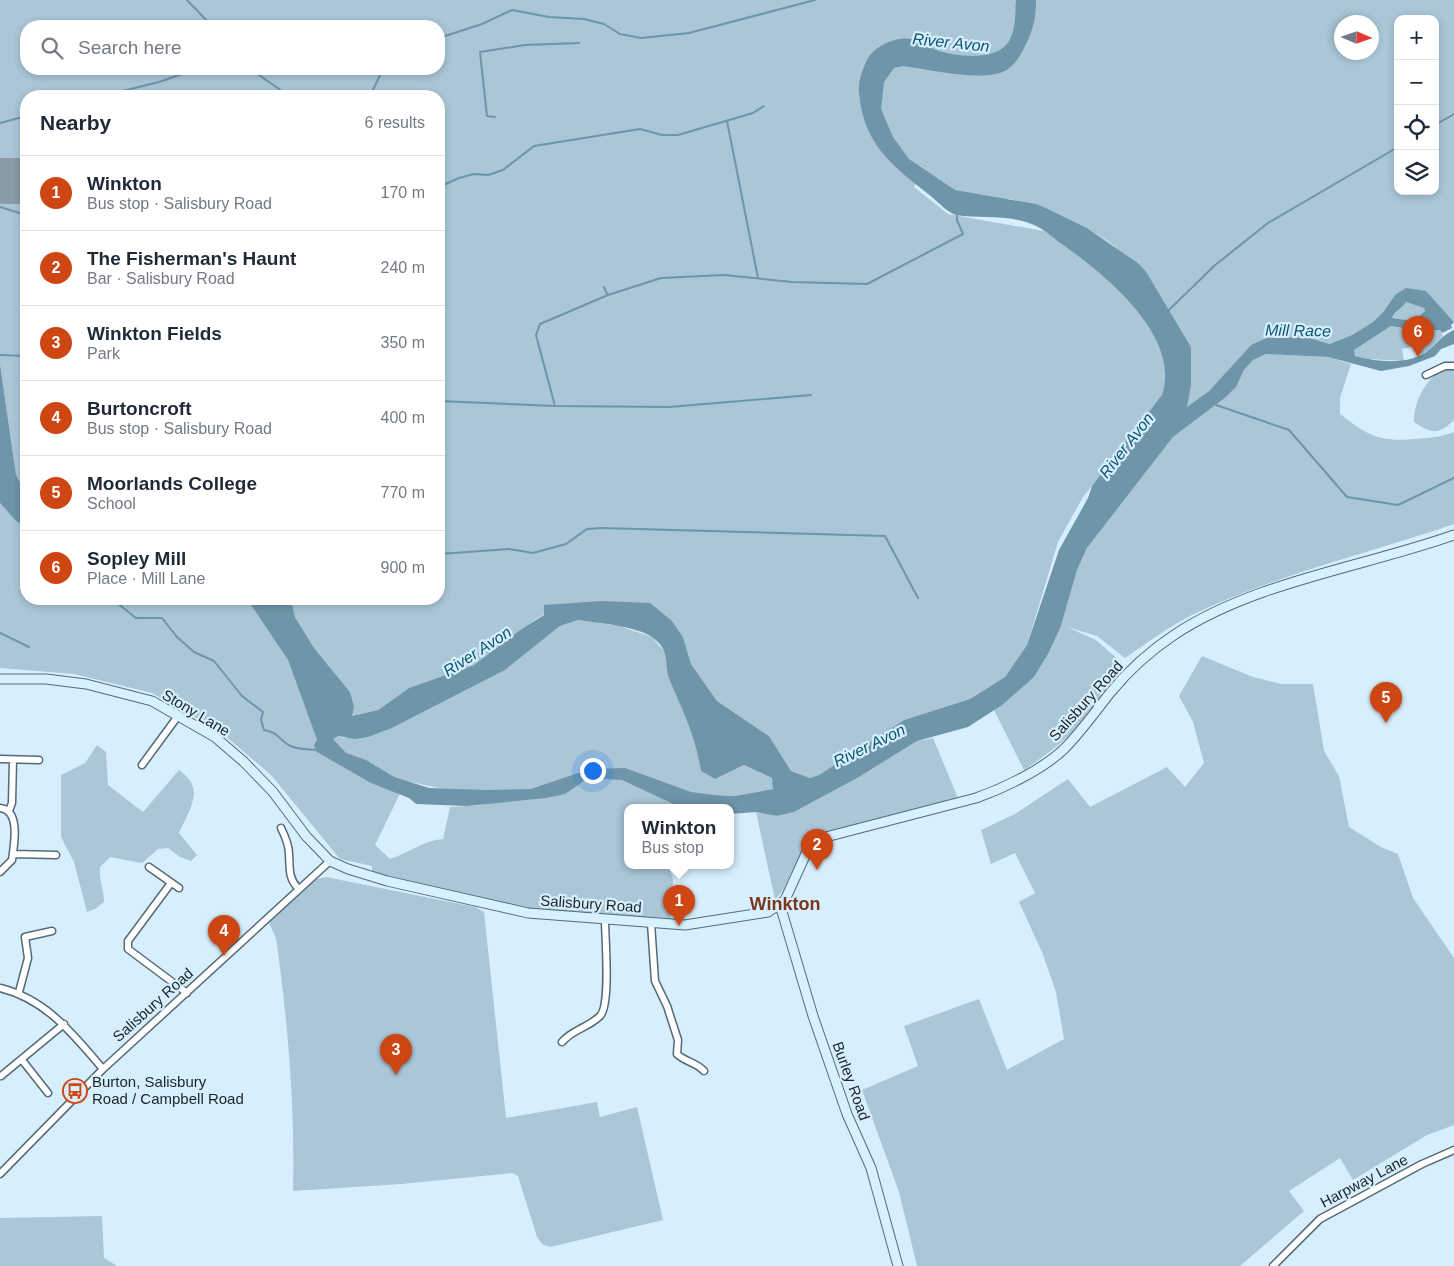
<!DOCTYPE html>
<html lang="en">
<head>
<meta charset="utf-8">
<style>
  :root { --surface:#fff; --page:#f2f2f3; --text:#1f2937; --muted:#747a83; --line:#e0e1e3; --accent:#cd4613 }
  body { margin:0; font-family:Arial,sans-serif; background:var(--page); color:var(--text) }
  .controls { position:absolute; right:15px; top:15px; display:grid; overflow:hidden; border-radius:10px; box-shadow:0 2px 8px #0003 }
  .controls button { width:45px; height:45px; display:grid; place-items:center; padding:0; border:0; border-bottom:1px solid var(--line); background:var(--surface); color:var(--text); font:25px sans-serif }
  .compass { position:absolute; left:1334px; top:15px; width:45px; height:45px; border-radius:50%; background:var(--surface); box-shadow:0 2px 8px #0003; rotate:92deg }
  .you { position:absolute; left:592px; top:770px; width:18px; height:18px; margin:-12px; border:4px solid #fff; border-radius:50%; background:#1a73e8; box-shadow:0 0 0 8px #1a73e833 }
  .badge { display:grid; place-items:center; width:32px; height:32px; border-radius:50%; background:var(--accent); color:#fff; font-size:16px; font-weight:700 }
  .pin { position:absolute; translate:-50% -41px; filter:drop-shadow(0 1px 2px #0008) }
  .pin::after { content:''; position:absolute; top:26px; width:18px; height:15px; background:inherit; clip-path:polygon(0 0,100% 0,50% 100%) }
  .popup { position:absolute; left:624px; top:804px; width:110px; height:65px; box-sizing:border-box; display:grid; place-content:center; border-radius:10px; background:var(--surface); filter:drop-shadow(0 1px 4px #0005); font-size:16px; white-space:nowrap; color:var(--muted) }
  .popup b { font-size:19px; color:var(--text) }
  .popup::after { content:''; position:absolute; left:50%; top:100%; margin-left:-10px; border:10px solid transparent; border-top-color:var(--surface) }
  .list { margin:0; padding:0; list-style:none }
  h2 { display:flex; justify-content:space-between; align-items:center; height:65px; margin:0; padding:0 20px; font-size:21px }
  h2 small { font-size:16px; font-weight:400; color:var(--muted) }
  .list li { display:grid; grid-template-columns:32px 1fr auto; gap:15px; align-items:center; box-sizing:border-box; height:75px; padding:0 20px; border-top:1px solid var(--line) }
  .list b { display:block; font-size:19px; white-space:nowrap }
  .list p { margin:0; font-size:16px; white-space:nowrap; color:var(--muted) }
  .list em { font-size:16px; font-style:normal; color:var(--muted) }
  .icon { flex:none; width:28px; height:28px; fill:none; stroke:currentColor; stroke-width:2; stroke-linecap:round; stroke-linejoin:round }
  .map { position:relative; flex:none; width:1454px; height:1266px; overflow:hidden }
  .search { position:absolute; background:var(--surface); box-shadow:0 2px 8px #0003; left:20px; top:20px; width:425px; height:55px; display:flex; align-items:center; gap:12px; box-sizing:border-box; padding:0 18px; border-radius:20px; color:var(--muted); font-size:19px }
  .panel { position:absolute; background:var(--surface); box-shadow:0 2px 8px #0003; left:20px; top:90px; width:425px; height:515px; border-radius:20px }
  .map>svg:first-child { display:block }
  .green { fill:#aac6d7; fill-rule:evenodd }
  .water { fill:#6f95a9; fill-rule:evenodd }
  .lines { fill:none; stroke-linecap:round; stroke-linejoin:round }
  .stream { stroke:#6f95a9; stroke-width:2 }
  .runway { stroke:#8a9ca5; stroke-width:46 }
  .street-casing { stroke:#556a76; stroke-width:9 }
  .secondary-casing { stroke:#556a76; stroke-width:11 }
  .street { stroke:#fff; stroke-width:6 }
  .secondary { stroke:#d8f1fe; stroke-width:9 }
  .labels { text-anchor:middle; stroke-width:4.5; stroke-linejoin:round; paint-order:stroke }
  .street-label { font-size:15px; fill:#1b2429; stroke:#d7effc }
  .poi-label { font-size:15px; fill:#1b2429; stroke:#d7effc; text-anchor:start }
  .water-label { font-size:16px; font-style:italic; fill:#0c5573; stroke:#d7effc }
  .quarter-label { font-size:18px; font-weight:bold; fill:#793621; stroke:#d7effc }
</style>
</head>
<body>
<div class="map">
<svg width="1454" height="1266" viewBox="0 0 1454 1266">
  <rect width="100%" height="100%" fill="#d7effc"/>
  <path class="green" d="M 0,0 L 1454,0 L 1454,322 L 1426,291 L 1395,295 L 1384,311 L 1373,322 L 1352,335 L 1328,344 L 1310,338 L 1251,345 L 1209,391 L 1186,408 L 1191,385 L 1191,347 L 1147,273 L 1109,242 L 1087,228 L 1048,209 L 1010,199 L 995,199 L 955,190 L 923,170 L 914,187 L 948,214 L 1044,231 L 1102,269 L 1147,315 L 1166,358 L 1169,392 L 1083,497 L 1058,542 L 1027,645 L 1005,677 L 970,699 L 904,720 L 819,775 L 810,778 L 791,771 L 769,736 L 717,701 L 691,664 L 683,637 L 672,621 L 544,614 L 520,630 L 474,665 L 409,688 L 378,710 L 352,716 L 350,692 L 314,648 L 295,617 L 291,599 L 439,599 L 439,96 L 26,96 L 26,494 L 16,475 L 0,364 ZM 1398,19 L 1435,19 L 1435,191 L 1398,191 ZM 1342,22 L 1372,22 L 1372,52 L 1342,52 ZM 26,26 L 439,26 L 439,69 L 26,69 Z
    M 1406,302 L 1424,308 L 1425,311 L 1414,321 L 1392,318 C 1395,310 1402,309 1406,302 Z
    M 1391,326 L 1420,331 L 1440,330 L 1443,336 L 1429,350 L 1421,355 L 1419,345 L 1402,349 L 1404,361 L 1368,359 L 1355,356 L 1354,350 Z
    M 1266,354 L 1328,357 L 1351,364 L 1340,398 L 1340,414 C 1368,436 1380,442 1415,439 C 1430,438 1441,437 1454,432 L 1454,524 C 1367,554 1275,575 1192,615 C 1168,627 1147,643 1125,658 L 1097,636 L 1067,627 L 1096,640 L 1121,662 C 1103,709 1065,743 1024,770 L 994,710 L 1034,677 L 1061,626 L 1077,570 L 1087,548 L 1173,437 L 1226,397 L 1236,387 L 1244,370 L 1253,360 Z
    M 1445,367 L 1454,368 L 1454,420 C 1438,435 1432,434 1414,422 C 1414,400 1426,379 1445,367 Z
    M 0,503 L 15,520 L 26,528 L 26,599 L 247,599 L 288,660 L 317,740 L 338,736 L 344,738 L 392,728 L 505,670 L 560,626 L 578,620 L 619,626 L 652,637 L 665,652 L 669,679 L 689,723 L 697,745 L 701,771 L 715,779 L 744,765 L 772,778 L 774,789 L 735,796 L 714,795 L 706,807 L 628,807 L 628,865 L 669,865 L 673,880 L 671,919 L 532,910 L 466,896 L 372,872 L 372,866 L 340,859 L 271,775 L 222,733 L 152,693 L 74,674 L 0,668 ZM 406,781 L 443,789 L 483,805 L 450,807 L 443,839 C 424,840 409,853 390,859 L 375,845 Z
    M 1202,656 L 1253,677 L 1281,684 L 1313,684 L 1324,751 L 1339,776 L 1349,827 L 1381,847 L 1398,854 L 1413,898 L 1454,958 L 1454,1125 L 1427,1135 L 1353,1180 L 1340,1158 L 1289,1191 L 1304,1211 L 1240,1266 L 917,1266 L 899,1192 L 862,1090 L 918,1066 L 904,1026 L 979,999 L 1007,1070 L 1064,1039 L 1056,992 L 1042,952 L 1019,902 L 1035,893 L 1015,853 L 991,864 L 981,830 L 1015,814 L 1068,779 L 1090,807 L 1167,767 L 1185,787 L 1204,763 L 1193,722 L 1179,696 Z
    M 933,738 L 958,798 L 820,835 L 804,846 L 783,890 L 775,900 L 756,812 L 777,816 L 794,812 L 859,777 L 917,741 Z
    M 97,745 L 106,752 L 108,785 L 143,812 L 179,770 C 206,789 190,808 179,833 L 197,855 L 191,861 L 180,857 L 168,848 L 158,849 L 142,863 L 110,857 L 100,867 C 99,881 104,889 104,902 L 95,909 L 87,912 L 74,862 L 61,837 L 61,775 L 85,763 Z
    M 326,877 L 475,907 L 484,912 L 506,1118 L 597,1102 L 600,1117 L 637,1107 L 663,1220 L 550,1247 L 542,1244 L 537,1237 L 518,1176 L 512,1173 L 402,1184 L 293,1191 C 295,1106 288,1022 276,938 L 269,923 L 313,880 Z
    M 102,1216 L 104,1258 L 117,1266 L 0,1266 L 0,1218 Z"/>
  <path class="water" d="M 1016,0 L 1036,0 C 1036,19 1033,31 1024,48 C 1020,56 1016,63 1008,69 C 988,84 928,69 903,66 L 894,68 L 884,82 L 881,109 L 893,137 L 909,159 L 955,190 L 1036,204 L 1048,209 L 1087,228 L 1139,264 L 1147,273 L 1191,347 L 1191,385 L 1187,407 L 1209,391 L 1251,345 L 1269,337 L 1310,338 L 1329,344 L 1352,335 L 1373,322 L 1384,311 L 1395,295 L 1406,288 L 1426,291 L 1454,322 L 1451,325 L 1452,328 L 1442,333 L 1440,330 L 1420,331 L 1391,326 L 1354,350 L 1355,356 C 1378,362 1411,366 1430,349 C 1441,340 1440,337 1454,330 L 1454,344 L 1441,349 L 1435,356 L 1409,366 L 1381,371 L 1328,357 L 1266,354 L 1253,360 L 1244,370 L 1236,387 L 1226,397 L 1173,437 L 1087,548 L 1077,570 L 1061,626 L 1049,652 L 1034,677 L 1002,705 L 968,727 L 917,741 L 859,777 L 794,812 L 777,816 L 756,812 L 730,814 L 730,807 L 680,807 L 622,780 L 588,778 L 565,794 L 546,798 L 467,806 L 416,804 L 409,798 L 371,783 L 317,752 L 314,745 L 317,740 L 288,660 L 247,599 L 291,599 L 295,617 L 314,648 L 350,692 L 354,707 L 352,716 L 378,710 L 409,688 L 474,665 L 520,630 L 544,615 L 544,605 L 602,601 L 650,603 L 672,621 L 683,637 L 691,664 L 717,701 L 769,736 L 791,771 L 810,778 L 819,775 L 904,720 L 970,699 L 1005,677 L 1027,645 L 1059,550 L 1088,498 L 1092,486 L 1162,395 C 1182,336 1104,274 1062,244 C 1053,238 1044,229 1034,225 C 1010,214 981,219 956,215 C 948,213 938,202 932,197 C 893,166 864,146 859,93 C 858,81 862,71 867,60 C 874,46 896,36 911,39 C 921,40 930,48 939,51 C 959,57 1002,62 1011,37 C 1016,26 1015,12 1016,0 ZM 1406,302 L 1424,308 L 1425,311 L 1414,321 L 1392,318 C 1395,310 1402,309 1406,302 ZM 578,620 C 598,623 635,626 652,637 C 672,651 663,665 670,681 C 684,714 695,734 701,771 L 715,779 L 744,765 L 772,778 L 773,789 L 735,796 L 714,795 L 691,792 L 625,768 L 590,769 L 531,789 L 487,790 L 429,788 L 394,777 L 366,760 L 346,753 L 333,739 L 338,736 L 355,739 L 368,737 L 392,728 L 505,670 L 560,626 Z
    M 0,364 L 16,475 L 26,494 L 26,528 L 15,520 L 0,503 Z"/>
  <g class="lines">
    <path class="stream" d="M 187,0 L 212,26
      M 439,38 L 482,24 L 512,10 L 549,17 L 584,19 L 604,24 L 620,34 L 641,38 L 689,33 L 815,0
      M 238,69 L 252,70 L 289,96
      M 102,96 L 159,82 L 197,69
      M 370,96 L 383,69
      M 495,117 L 487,116 L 480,52 L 525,45 L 579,43
      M 727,121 L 758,278
      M 0,123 L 26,116
      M 1435,125 L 1454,114
      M 439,187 L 459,178 L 474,174 L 488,175 L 503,170 L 534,146 L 640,129 L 662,135 L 678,135 L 753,113 L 764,106
      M 0,207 L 26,215
      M 604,287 L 607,294
      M 1169,310 L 1214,266 L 1268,223 L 1398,147
      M 0,355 L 26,356
      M 439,401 L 555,406 L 669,407 L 811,395
      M 1216,405 L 1289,430 L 1347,497 L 1398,505 L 1454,478
      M 555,406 L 536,335 L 540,324 L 608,295 L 661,278 L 724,275 L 792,282 L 867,284 L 963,234 L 957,220 L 957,213
      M 439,554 L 509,549 L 533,553 L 566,544 L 587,529 L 601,528 L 885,536 L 918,598
      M 112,599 L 136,618 L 162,618 L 177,637 L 194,652 L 214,661 L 242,696 L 263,712 L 261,720 L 264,730 C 278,733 276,736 287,744 C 295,750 308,749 318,750
      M 0,633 L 29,647"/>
    <path class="runway" d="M 0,181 L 26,181"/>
    <defs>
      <path id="street" d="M 1426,375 L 1445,366 L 1454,366
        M 0,759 L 39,760
        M 142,765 L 178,716
        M 0,808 C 21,810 14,845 12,860 L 0,872
        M 9,811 L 12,803 L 13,760
        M 281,828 C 285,836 289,845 289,854 C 290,868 288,878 298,888
        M 13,854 L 56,855
        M 149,867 L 179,888
        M 171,883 L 128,941 L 128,949 L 187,993
        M 651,923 L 655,981 L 667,1006 L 678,1040 L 677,1054 C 685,1062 696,1062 704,1071
        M 0,988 C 46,999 73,1034 103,1069
        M 19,992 L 28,958 L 25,937 L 52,931
        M 562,1042 C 573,1029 588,1028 600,1016 C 611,1005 605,938 605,920
        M 22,1060 L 48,1093
        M 1,1076 L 64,1024
        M 0,1174 L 103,1069 L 330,861
        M 1273,1266 L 1320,1219 L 1422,1164 L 1454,1150"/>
      <path id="secondary" d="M 0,679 L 46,679 L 86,684 L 152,701 L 215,737 L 244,762 L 273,792 L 306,836 L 330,861 L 348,869 L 387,881 L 528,913 L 685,925 L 768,912 L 785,900 L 809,847 L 822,838 L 976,798 C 1004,788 1042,770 1064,749 C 1081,732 1095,712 1110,693 C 1128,671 1150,651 1174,635 C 1253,582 1364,567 1454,535
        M 780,905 L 813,1016 L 847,1114 L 871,1168 L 898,1266"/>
    </defs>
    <use href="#street" class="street-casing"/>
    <use href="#secondary" class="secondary-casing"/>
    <use href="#street" class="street"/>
    <use href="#secondary" class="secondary"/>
  </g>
  <defs>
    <symbol id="bus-ring" viewBox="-11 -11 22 22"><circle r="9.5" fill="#d7effc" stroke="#cd4613" stroke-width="1.5"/><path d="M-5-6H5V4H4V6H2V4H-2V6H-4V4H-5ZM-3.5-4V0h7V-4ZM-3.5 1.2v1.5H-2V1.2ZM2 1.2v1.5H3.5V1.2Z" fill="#cd4613"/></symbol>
  </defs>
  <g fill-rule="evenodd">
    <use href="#bus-ring" x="61" y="1077" width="28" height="28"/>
  </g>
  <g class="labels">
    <g class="street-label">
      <text transform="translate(1086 701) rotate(-48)" y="5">Salisbury Road</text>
      <text transform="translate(196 713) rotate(31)" y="5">Stony Lane</text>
      <text transform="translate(591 904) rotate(4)" y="5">Salisbury Road</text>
      <text transform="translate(153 1005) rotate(-42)" y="5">Salisbury Road</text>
      <text transform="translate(851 1081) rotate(70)" y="5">Burley Road</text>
      <text transform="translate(1364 1181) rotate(-28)" y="5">Harpway Lane</text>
    </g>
    <g class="poi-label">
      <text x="92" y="1087">Burton, Salisbury<tspan x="92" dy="17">Road / Campbell Road</tspan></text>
    </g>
    <g class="water-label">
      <text transform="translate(951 42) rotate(6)" y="6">River Avon</text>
      <text transform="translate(1298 330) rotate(1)" y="6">Mill Race</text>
      <text transform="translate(1126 445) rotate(-52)" y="6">River Avon</text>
      <text transform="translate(477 651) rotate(-33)" y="6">River Avon</text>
      <text transform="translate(869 745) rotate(-26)" y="6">River Avon</text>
    </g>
    <g class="quarter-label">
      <text x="785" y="910">Winkton</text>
    </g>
  </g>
</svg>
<div class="controls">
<button>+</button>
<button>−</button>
<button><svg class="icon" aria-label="locate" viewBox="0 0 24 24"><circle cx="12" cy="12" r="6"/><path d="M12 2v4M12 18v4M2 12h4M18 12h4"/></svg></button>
<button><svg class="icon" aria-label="layers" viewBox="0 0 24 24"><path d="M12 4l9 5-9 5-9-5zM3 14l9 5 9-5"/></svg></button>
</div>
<svg class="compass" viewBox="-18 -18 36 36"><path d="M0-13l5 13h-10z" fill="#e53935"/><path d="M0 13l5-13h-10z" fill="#747a83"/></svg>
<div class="you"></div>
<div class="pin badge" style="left:679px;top:926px">1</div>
<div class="popup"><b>Winkton</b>Bus stop</div>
<div class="pin badge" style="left:817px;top:870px">2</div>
<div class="pin badge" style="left:396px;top:1075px">3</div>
<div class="pin badge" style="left:224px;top:956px">4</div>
<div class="pin badge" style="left:1386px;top:723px">5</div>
<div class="pin badge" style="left:1418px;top:357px">6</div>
<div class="search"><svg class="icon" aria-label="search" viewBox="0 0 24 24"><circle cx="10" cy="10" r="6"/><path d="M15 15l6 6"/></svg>Search here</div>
<section class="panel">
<h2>Nearby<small>6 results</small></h2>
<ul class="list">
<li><span class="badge">1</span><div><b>Winkton</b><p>Bus stop · Salisbury Road</p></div><em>170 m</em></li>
<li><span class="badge">2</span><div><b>The Fisherman's Haunt</b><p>Bar · Salisbury Road</p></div><em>240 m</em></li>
<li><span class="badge">3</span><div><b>Winkton Fields</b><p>Park</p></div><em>350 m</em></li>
<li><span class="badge">4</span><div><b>Burtoncroft</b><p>Bus stop · Salisbury Road</p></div><em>400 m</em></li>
<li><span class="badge">5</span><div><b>Moorlands College</b><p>School</p></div><em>770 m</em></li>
<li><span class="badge">6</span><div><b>Sopley Mill</b><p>Place · Mill Lane</p></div><em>900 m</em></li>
</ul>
</section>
</div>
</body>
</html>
